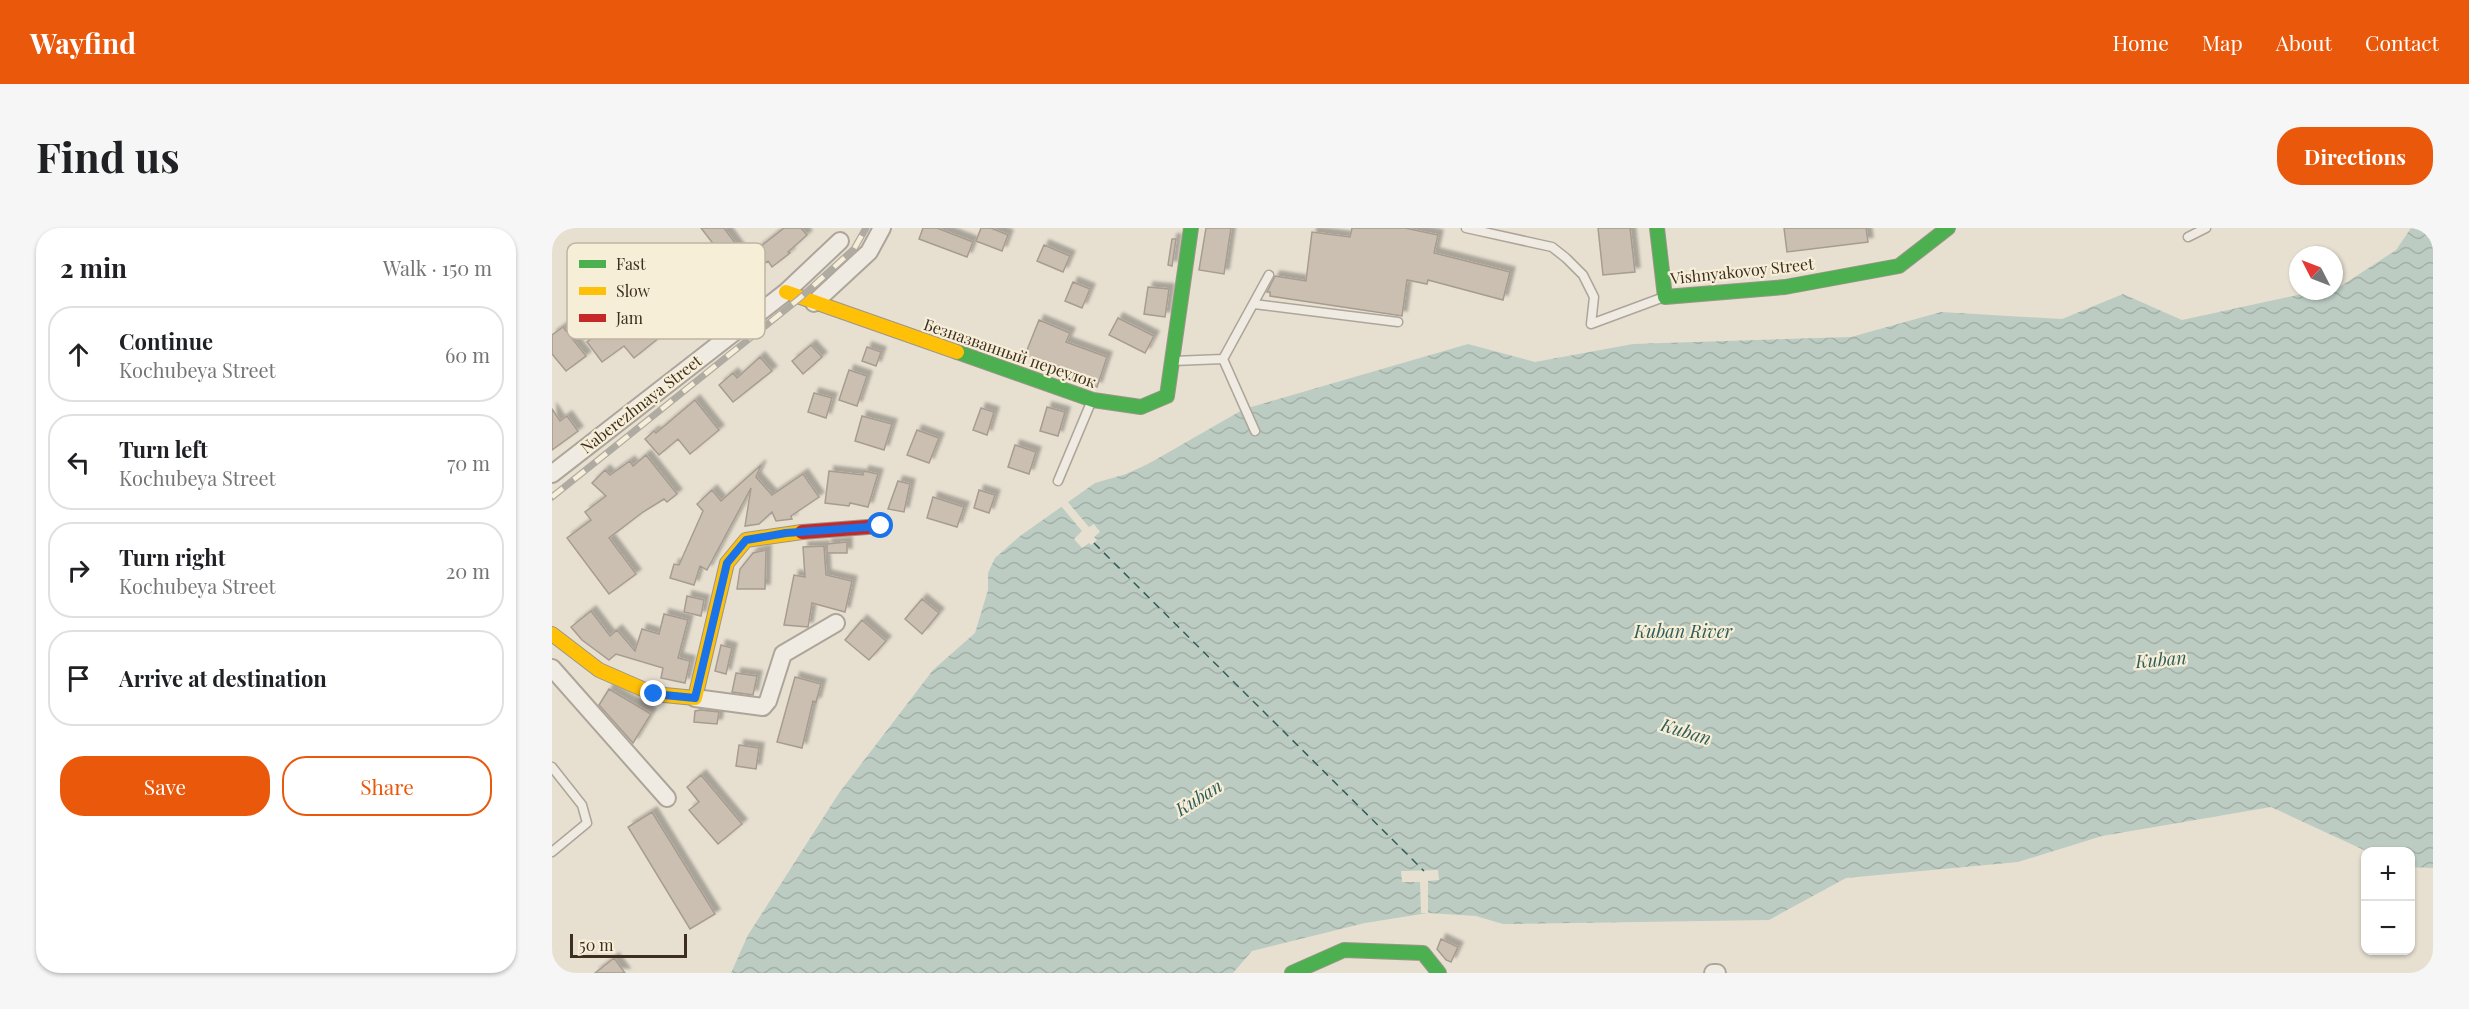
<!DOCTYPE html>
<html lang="en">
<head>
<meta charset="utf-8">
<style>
  :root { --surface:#fff; --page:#f6f6f6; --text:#202124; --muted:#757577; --line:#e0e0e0; --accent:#ea580c }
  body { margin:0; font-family:"Playfair Display",serif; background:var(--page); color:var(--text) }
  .controls { position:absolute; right:18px; bottom:18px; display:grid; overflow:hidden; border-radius:12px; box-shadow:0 2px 4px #0004 }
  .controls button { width:54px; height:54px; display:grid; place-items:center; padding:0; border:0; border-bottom:2px solid var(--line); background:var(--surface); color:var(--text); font:30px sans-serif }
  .compass { position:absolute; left:1737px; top:18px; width:54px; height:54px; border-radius:50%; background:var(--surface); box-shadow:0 2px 4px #0004; rotate:312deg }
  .scale { position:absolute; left:18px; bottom:15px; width:117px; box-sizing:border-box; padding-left:6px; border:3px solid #3d2e20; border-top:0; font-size:16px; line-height:21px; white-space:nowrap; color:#3d2e20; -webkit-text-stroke:4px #f7eed8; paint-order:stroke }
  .stop { position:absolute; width:18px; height:18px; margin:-14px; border:4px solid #1a73e8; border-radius:50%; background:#fff }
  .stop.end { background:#1a73e8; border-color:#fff; box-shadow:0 2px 6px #0008 }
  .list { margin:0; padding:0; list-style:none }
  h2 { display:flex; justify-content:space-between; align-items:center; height:78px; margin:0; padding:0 24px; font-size:26px }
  h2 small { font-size:20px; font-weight:400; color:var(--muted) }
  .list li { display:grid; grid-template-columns:39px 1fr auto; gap:18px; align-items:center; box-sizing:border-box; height:96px; margin:0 12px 12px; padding:0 12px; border:2px solid var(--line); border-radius:24px }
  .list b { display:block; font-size:22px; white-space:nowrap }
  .list p { margin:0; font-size:20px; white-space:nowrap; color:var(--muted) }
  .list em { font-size:20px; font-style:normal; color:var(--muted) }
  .actions { display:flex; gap:12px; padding:18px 24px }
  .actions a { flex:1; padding:14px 0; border:2px solid var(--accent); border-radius:24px; text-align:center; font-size:21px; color:var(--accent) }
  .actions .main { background:var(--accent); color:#fff }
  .icon { flex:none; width:33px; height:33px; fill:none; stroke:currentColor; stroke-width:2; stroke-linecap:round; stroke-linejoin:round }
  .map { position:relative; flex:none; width:1881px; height:745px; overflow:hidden; border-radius:24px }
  header { display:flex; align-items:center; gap:36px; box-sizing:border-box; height:84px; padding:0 30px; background:var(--accent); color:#fff }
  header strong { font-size:28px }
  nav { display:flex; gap:33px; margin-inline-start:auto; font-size:21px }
  .intro { display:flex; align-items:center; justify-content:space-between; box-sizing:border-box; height:144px; padding:0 36px }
  h1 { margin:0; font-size:42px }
  .button { padding:15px 27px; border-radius:24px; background:var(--accent); color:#fff; font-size:21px; font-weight:700 }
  main { display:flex; gap:36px; padding:0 36px }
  aside { flex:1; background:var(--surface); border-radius:24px; box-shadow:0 2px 4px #0004 }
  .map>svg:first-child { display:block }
  .water { fill:url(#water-waves) }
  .pier { fill:#e7e0d1 }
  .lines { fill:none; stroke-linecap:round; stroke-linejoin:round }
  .ferry { stroke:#2f5d5a; stroke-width:1.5; stroke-dasharray:8 6; stroke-linecap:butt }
  .building { fill:#cbbfb2; stroke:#a89c90; stroke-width:1.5; filter:url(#shadow) }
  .lane-casing { stroke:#ada599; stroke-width:11 }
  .street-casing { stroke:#ada599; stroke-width:20 }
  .fast-casing { stroke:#9c958a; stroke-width:16 }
  .slow-casing { stroke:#9c958a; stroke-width:16 }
  .jam-casing { stroke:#9c958a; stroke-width:16 }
  .lane { stroke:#efebe3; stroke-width:8 }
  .street { stroke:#efebe3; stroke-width:16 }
  .fast { stroke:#4caf50; stroke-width:14 }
  .slow { stroke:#ffc107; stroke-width:14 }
  .jam { stroke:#c62828; stroke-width:14 }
  .rail-casing { stroke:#afaaa2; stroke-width:7 }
  .rail { stroke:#f7eed8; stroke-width:4.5; stroke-dasharray:14; stroke-linecap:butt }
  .route { stroke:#1a73e8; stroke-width:8 }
  .labels { text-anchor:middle; stroke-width:4.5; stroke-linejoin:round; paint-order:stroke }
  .street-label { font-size:16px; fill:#3d2e20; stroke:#f7eed8 }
  .water-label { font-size:18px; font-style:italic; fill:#2f5d5a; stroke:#f7eed8 }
  .key { fill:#f7eed8; stroke:#bfb4a1; stroke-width:1.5 }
  .key-label { font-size:16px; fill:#3d2e20 }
</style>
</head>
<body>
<header>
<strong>Wayfind</strong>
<nav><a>Home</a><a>Map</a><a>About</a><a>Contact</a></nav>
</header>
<div class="intro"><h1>Find us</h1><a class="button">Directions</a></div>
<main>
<aside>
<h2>2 min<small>Walk · 150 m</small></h2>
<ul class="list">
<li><svg class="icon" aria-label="ahead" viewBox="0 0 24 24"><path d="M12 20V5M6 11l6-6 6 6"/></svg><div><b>Continue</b><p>Kochubeya Street</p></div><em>60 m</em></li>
<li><svg class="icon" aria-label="left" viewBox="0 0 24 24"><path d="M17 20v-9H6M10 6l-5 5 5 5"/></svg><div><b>Turn left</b><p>Kochubeya Street</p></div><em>70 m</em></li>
<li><svg class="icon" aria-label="right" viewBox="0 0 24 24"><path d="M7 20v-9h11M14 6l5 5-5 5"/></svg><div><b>Turn right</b><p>Kochubeya Street</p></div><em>20 m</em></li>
<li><svg class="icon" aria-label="arrive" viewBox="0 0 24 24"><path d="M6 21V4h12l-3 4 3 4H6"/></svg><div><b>Arrive at destination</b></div></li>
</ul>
<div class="actions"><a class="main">Save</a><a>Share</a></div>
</aside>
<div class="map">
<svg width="1881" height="745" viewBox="0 0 1881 745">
  <defs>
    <pattern id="water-waves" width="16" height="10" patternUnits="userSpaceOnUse" patternTransform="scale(1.5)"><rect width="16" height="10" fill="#bcccc2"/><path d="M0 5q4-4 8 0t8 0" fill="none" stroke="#a2b0a6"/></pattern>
    <filter id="shadow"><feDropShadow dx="5" dy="-5" stdDeviation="1.5" flood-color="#0004"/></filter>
  </defs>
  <rect width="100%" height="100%" fill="#e7e0d1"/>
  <path class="water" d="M 1859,0 L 1881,0 L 1881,640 L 1859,639 L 1858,624 L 1814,623 L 1719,579 L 1550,608 L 1466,634 L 1294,650 L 1217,692 L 951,696 L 924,688 L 876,685 L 813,695 L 700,723 L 681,745 L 179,745 L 196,707 L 287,565 L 381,442 L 423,405 L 436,362 L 436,345 L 443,330 L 468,308 L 543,255 L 574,246 L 596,236 L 692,181 L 916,116 L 983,134 L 1081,116 L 1299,109 L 1389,84 L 1510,91 L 1571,66 L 1630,92 L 1764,63 L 1782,63 L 1782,59 L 1789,58 L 1844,22 Z"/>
  <path class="pier" d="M 515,273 L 537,299 L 542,296 L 548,304 L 542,309 L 545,312 L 539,317 L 537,315 L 530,320 L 522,311 L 530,303 L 509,278 Z
    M 886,642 L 887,652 L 876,653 L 876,685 L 869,685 L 868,654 L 850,654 L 849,643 Z"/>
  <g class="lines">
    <path class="ferry" d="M 542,315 L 872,643"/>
  </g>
  <path class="building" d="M 149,0 L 172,0 L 194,30 L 232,0 L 249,0 L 255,7 L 236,24 L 238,25 L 220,39 L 216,33 L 177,62 L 182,68 L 168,78 L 147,50 L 173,31 Z
    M 371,0 L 385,0 L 421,14 L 415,29 L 367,11 Z
    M 429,0 L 439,0 L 456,7 L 450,23 L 424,13 Z
    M 654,0 L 679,0 L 672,46 L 647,42 Z
    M 800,0 L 853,0 L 886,7 L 882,25 L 958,44 L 951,72 L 876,52 L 875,56 L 855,52 L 850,88 L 718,68 L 718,64 L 715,64 L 723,48 L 754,53 L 760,4 L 798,9 Z
    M 1046,0 L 1078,0 L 1083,44 L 1051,47 Z
    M 1232,0 L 1314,0 L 1316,14 L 1235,24 Z
    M 620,11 L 624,11 L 620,38 L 616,37 Z
    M 492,17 L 518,28 L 511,44 L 485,33 Z
    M 521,54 L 538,61 L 530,80 L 513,73 Z
    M 596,59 L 617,61 L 613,89 L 592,86 Z
    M 122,80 L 138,100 L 125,110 L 118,101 L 82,130 L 72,118 L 50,134 L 35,114 L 46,105 L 48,108 L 79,85 L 92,102 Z
    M 566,90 L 602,108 L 593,125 L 557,107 Z
    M 487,92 L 518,105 L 514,114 L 555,129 L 545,159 L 520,150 L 521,147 L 473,127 Z
    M 11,99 L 34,128 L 14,143 L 0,126 L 0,107 Z
    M 259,117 L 270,129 L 251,146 L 240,133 Z
    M 315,119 L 329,124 L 324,138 L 310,133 Z
    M 208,129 L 220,143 L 181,174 L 167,157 L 181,145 L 185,150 Z
    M 297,142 L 315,148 L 305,178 L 287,172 Z
    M 262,165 L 280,170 L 274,190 L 256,184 Z
    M 143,172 L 167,202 L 138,226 L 126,211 L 107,227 L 93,211 L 102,203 L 104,205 Z
    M 495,179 L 513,184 L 506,208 L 488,203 Z
    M 429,180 L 442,184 L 435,207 L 421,202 Z
    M 0,181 L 8,193 L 15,188 L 26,203 L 0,222 Z
    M 310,188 L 340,196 L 332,222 L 303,213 Z
    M 365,202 L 387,210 L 377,235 L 355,227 Z
    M 463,217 L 484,224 L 477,246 L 456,239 Z
    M 94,227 L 125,266 L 115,274 L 112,271 L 91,284 L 57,310 L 84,346 L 57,366 L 15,310 L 39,292 L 33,284 L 54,268 L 40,255 L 53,242 L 58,247 L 78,233 L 81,238 Z
    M 209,237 L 204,249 L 220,267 L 251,246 L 267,269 L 239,288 L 240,291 L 224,293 L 220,284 L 207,296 L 193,298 L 199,260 L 155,342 L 148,338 L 142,357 L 118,350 L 122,336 L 127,337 L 151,283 L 145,276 L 160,262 L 169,273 Z
    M 277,243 L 311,247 L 312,243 L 326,246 L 316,279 L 298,275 L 297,278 L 273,275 Z
    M 346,253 L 358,256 L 352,284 L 336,281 Z
    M 427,262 L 443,267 L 437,285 L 422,280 Z
    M 381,269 L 412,279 L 405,299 L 375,290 Z
    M 295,314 L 295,325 L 275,325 L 275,316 Z
    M 272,318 L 274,347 L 300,353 L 293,384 L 260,375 L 256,399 L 232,397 L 242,347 L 253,349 L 251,319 Z
    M 214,322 L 213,361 L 185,361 L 188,341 L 201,325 Z
    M 135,368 L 152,372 L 149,388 L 132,384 Z
    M 370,371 L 387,385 L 370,406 L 353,391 Z
    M 39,383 L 58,408 L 65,402 L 83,423 L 90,401 L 107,406 L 112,386 L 136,392 L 126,430 L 138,433 L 133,455 L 109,450 L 111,440 L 64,426 L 57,432 L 30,412 L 19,399 Z
    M 310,392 L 334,413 L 317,432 L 293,412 Z
    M 169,417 L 180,420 L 174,446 L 163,443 Z
    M 184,445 L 205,448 L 201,467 L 180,464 Z
    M 243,449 L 269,456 L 264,474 L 261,473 L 250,520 L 225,514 Z
    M 57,461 L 99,486 L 81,515 L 47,477 Z
    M 149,482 L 167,484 L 165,496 L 142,494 L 143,483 Z
    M 187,517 L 207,520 L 204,541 L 184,538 Z
    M 149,547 L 190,596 L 166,616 L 137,582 L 147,574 L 135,559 Z
    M 100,584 L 163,686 L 138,701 L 76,599 Z
    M 889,711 L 906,719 L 899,734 L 894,732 L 885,721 Z
    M 62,730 L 73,745 L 43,745 Z"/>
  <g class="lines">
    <defs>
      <path id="lane" d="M 914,0 L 1000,19 L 1014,30 L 1031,47 L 1042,69 L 1039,96 L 1112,69
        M 1636,9 L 1654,0
        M 702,76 L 846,94
        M 671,131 L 703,203
        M 621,133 L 671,131 L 717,47
        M 506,253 L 540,172
        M 0,539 L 30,577 L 35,595 L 0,624"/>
      <path id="street" d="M 262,75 L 317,24 L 330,0
        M 0,246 L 234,64 L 288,13
        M 0,440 L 115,570
        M 143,470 L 211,479 L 216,473 L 231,426 L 284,395
        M 1161,745 L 1165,745"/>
      <path id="fast" d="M 1105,0 L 1113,69 L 1233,59 L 1347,38 L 1396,0
        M 405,124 L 541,172 L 589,179 L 615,168 L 639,0
        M 740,745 L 792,722 L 871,725 L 887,745"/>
      <path id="slow" d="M 234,64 L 405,124
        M 0,406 L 47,442 L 102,466 L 143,470 L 175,335 L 194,312 L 250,304"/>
      <path id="jam" d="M 250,304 L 329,298"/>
    </defs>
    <use href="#lane" class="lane-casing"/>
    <use href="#street" class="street-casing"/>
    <use href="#fast" class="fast-casing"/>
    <use href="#slow" class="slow-casing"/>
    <use href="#jam" class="jam-casing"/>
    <use href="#lane" class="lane"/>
    <use href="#street" class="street"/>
    <use href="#fast" class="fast"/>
    <use href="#slow" class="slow"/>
    <use href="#jam" class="jam"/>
    <defs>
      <path id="rail" d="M 0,269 L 248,70 L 302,21 L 314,0"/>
    </defs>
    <use href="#rail" class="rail-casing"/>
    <use href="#rail" class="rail"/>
  </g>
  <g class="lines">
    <path class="route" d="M 102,466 L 143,470 L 175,335 L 194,312 L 234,305 L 329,298"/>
  </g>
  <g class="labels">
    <g class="street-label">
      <text transform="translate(1190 43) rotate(-6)" y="6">Vishnyakovoy Street</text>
      <text transform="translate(458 125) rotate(19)" y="6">Безназванный переулок</text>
      <text transform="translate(89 176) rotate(-38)" y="6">Naberezhnaya Street</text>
    </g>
    <g class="water-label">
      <text x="1131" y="410">Kuban River</text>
      <text transform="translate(1609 432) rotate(-5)" y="6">Kuban</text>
      <text transform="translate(1134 504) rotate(17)" y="6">Kuban</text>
      <text transform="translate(647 570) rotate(-32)" y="6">Kuban</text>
    </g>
  </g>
  <rect x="15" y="15" width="198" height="96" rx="9" class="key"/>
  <rect x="27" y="32" width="27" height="8" fill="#4caf50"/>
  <rect x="27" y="59" width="27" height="8" fill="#ffc107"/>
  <rect x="27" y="86" width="27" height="8" fill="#c62828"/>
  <g class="key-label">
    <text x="64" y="42">Fast</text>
    <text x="64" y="69">Slow</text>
    <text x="64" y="96">Jam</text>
  </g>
</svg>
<div class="controls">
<button>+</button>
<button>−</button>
</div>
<svg class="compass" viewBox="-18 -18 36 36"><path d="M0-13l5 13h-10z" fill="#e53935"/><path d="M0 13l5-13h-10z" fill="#757577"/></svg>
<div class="scale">50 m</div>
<div class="stop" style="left:329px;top:298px"></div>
<div class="stop end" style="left:102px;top:466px"></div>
</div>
</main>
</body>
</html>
